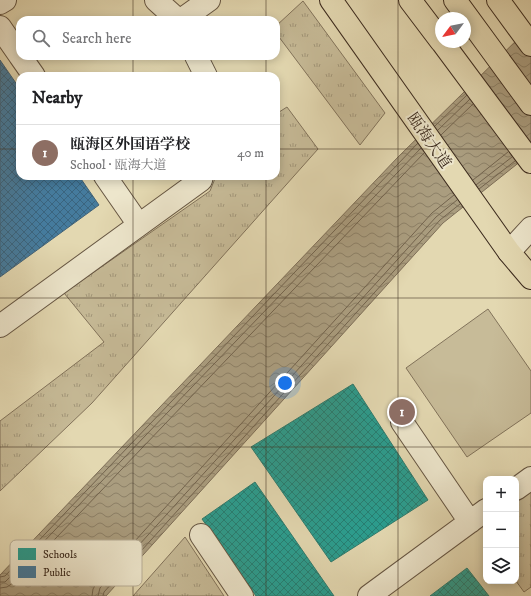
<!DOCTYPE html>
<html lang="en">
<head>
<meta charset="utf-8">
<style>
  :root { --surface:#fff; --page:#f6f6f6; --text:#202124; --muted:#757577; --line:#e0e0e0; --accent:#111827 }
  body { margin:0; font-family:"IM FELL DW Pica","Noto Serif SC",serif; background:var(--page); color:var(--text) }
  .controls { position:absolute; right:12px; bottom:12px; display:grid; overflow:hidden; border-radius:8px; box-shadow:0 2px 10px #0003 }
  .controls button { width:36px; height:36px; display:grid; place-items:center; padding:0; border:0; border-bottom:1px solid var(--line); background:var(--surface); color:var(--text); font:20px sans-serif }
  .compass { position:absolute; left:435px; top:12px; width:36px; height:36px; border-radius:50%; background:var(--surface); box-shadow:0 2px 10px #0003; rotate:238deg }
  .you { position:absolute; left:285px; top:383px; width:14px; height:14px; margin:-10px; border:3px solid #fff; border-radius:50%; background:#1a73e8; box-shadow:0 0 0 6px #1a73e833 }
  .badge { display:grid; place-items:center; width:26px; height:26px; border-radius:50%; background:var(--accent); color:#fff; font-size:13px; font-weight:700 }
  .pin { position:absolute; translate:-50% -50%; border:2px solid #fff; box-shadow:0 1px 4px #0006 }
  .list { margin:0; padding:0; list-style:none }
  h2 { display:flex; justify-content:space-between; align-items:center; height:52px; margin:0; padding:0 16px; font-size:17px }
  h2 small { font-size:13px; font-weight:400; color:var(--muted) }
  .list li { display:grid; grid-template-columns:26px 1fr auto; gap:12px; align-items:center; box-sizing:border-box; height:56px; padding:0 16px; border-top:1px solid var(--line) }
  .list b { display:block; font-size:15px; white-space:nowrap }
  .list p { margin:0; font-size:13px; white-space:nowrap; color:var(--muted) }
  .list em { font-size:13px; font-style:normal; color:var(--muted) }
  .icon { flex:none; width:22px; height:22px; fill:none; stroke:currentColor; stroke-width:2; stroke-linecap:round; stroke-linejoin:round }
  .map { position:relative; flex:none; width:531px; height:596px; overflow:hidden }
  .search { position:absolute; background:var(--surface); box-shadow:0 2px 10px #0003; left:16px; top:16px; width:264px; height:44px; display:flex; align-items:center; gap:10px; box-sizing:border-box; padding:0 14px; border-radius:12px; color:var(--muted); font-size:15px }
  .panel { position:absolute; background:var(--surface); box-shadow:0 2px 10px #0003; left:16px; top:72px; width:264px; height:108px; border-radius:12px }
  .map>svg:first-child { display:block }
  .grass { fill:url(#grass-tufts); stroke:#82735b }
  .pitch { fill:#c7bb98; stroke:#82735b }
  .water { fill:url(#water-waves); stroke:#7e6f58 }
  .schools { fill:url(#schools-cross-hatch); stroke:#2f7b6d }
  .public { fill:url(#public-cross-hatch); stroke:#426377 }
  .lines { fill:none; stroke-linecap:round; stroke-linejoin:round }
  .shore { stroke:#73644e; stroke-width:1 }
  .minor-casing { stroke:#665643; stroke-width:24 }
  .major-casing { stroke:#3c2b1e; stroke-width:24 }
  .highway-casing { stroke:#3c2b1e; stroke-width:24 }
  .minor { stroke:#ede6cc; stroke-width:22 }
  .major { stroke:#e3d8b1; stroke-width:22 }
  .highway { stroke:#e3d8b1; stroke-width:22 }
  .grid { fill:none; stroke:#3c2b1e; stroke-width:1; stroke-opacity:0.55 }
  .labels { text-anchor:middle; stroke-width:4; stroke-linejoin:round; paint-order:stroke }
  .street-label { font-size:16px; fill:#3c2b1e; stroke:#ede6cc }
  .key { fill:#ede6cc; stroke:#b8ae98; stroke-width:1 }
  .key-label { font-size:11px; fill:#3c2b1e }
</style>
</head>
<body>
<div class="map">
<svg width="531" height="596" viewBox="0 0 531 596">
  <defs>
    <pattern id="grass-tufts" width="24" height="20" patternUnits="userSpaceOnUse"><rect width="24" height="20" fill="#c7bb98"/><path d="M3 7l-1-3M5 7V3M7 7l1-3M15 17l-1-3M17 17v-4M19 17l1-3" fill="none" stroke="#a3987b"/></pattern>
    <pattern id="water-waves" width="16" height="10" patternUnits="userSpaceOnUse"><rect width="16" height="10" fill="#aa9d7f"/><path d="M0 5q4-4 8 0t8 0" fill="none" stroke="#8c8067"/></pattern>
    <pattern id="schools-cross-hatch" width="8" height="8" patternUnits="userSpaceOnUse"><rect width="8" height="8" fill="#2a9d8f"/><path d="M0 0l8 8M0 8l8-8" fill="none" stroke="#258074"/></pattern>
    <pattern id="public-cross-hatch" width="8" height="8" patternUnits="userSpaceOnUse"><rect width="8" height="8" fill="#457b9d"/><path d="M0 0l8 8M0 8l8-8" fill="none" stroke="#3b657f"/></pattern>
  </defs>
  <rect width="100%" height="100%" fill="#e3d8b1"/>
  <filter id="stains"><feTurbulence type="fractalNoise" baseFrequency=".005" numOctaves="4"/><feColorMatrix values="0 0 0 0 .2 0 0 0 0 .09 0 0 0 0 .02 0 0 0 .5 -.17"/></filter>
  <radialGradient id="worn" r=".72"><stop offset=".6" stop-color="#630" stop-opacity="0"/><stop offset="1" stop-color="#630" stop-opacity=".3"/></radialGradient>
  <path class="grass" d="M 303,1 L 385,113 L 360,145 L 276,33 L 276,26 Z
    M 287,107 L 318,149 L 92,403 L 0,491 L 0,421 L 104,342 L 64,293 L 210,191 L 216,176 L 276,176 L 276,114 Z
    M 531,491 L 531,587 L 524,592 L 516,581 L 516,502 Z
    M 185,537 L 224,596 L 133,596 Z"/>
  <path class="pitch" d="M 488,309 L 531,371 L 531,413 L 467,457 L 406,368 Z"/>
  <path class="water" d="M 531,26 L 531,153 L 443,223 L 106,596 L 0,596 L 0,575 L 398,157 Z"/>
  <path class="schools" d="M 353,384 L 428,500 L 331,562 L 251,447 Z
    M 255,482 L 334,596 L 256,596 L 202,519 Z
    M 467,568 L 489,596 L 430,596 Z"/>
  <path class="public" d="M 0,60 L 20,89 L 20,176 L 79,176 L 99,205 L 0,277 Z"/>
  <g class="lines">
    <path class="shore" d="M 435,126 L 467,95
      M 438,130 L 470,99
      M 441,135 L 473,104
      M 473,180 L 508,152
      M 476,185 L 512,157
      M 479,189 L 515,161
      M 0,577 L 5,576 L 418,143
      M 0,582 L 5,582 L 8,579 L 421,148
      M 0,588 L 7,587 L 13,583 L 424,153
      M 92,596 L 93,589 L 96,584 L 432,213 L 454,195
      M 98,596 L 100,588 L 436,217 L 457,200
      M 103,596 L 104,592 L 440,220 L 460,204"/>
    <defs>
      <path id="minor" d="M 156,0 L 178,20
        M 0,3 L 5,0
        M 181,20 L 209,0
        M 0,27 L 20,56
        M 20,56 L 34,76
        M 196,56 L 206,76
        M 105,176 L 139,225
        M 509,252 L 531,228
        M 0,326 L 201,180 L 202,176
        M 402,422 L 470,522
        M 516,489 L 531,478
        M 201,535 L 242,596
        M 369,596 L 486,510"/>
      <path id="major" d="M 331,0 L 509,252 L 531,278
        M 498,0 L 531,45"/>
      <path id="highway" d="M 410,0 L 441,41
        M 455,0 L 531,104
        M 442,42 L 531,162"/>
    </defs>
    <use href="#minor" class="minor-casing"/>
    <use href="#major" class="major-casing"/>
    <use href="#highway" class="highway-casing"/>
    <use href="#minor" class="minor"/>
    <use href="#major" class="major"/>
    <use href="#highway" class="highway"/>
  </g>
  <path class="grid" d="M 133,0 L 133,20M 266,0 L 266,20M 398,0 L 398,596M 133,56 L 133,76M 266,56 L 266,76M 0,149 L 20,149M 276,149 L 531,149M 133,176 L 133,596M 266,176 L 266,596M 0,298 L 531,298M 0,447 L 531,447"/>
  <g class="labels">
    <g class="street-label">
      <text transform="translate(430 140) rotate(55)" y="6">瓯海大道</text>
    </g>
  </g>
  <rect x="10" y="540" width="132" height="46" rx="6" class="key"/>
  <rect x="18" y="548" width="18" height="12" fill="#2a9d8f"/>
  <rect x="18" y="566" width="18" height="12" fill="#457b9d"/>
  <g class="key-label">
    <text x="43" y="558">Schools</text>
    <text x="43" y="576">Public</text>
  </g>
  <rect width="100%" height="100%" filter="url(#stains)"/>
  <rect width="100%" height="100%" fill="url(#worn)"/>
</svg>
<div class="controls">
<button>+</button>
<button>−</button>
<button><svg class="icon" aria-label="layers" viewBox="0 0 24 24"><path d="M12 4l9 5-9 5-9-5zM3 14l9 5 9-5"/></svg></button>
</div>
<svg class="compass" viewBox="-18 -18 36 36"><path d="M0-13l5 13h-10z" fill="#e53935"/><path d="M0 13l5-13h-10z" fill="#757577"/></svg>
<div class="you"></div>
<div class="pin badge" style="left:402px;top:412px;background:#8d6e63">1</div>
<div class="search"><svg class="icon" aria-label="search" viewBox="0 0 24 24"><circle cx="10" cy="10" r="6"/><path d="M15 15l6 6"/></svg>Search here</div>
<section class="panel">
<h2>Nearby<small></small></h2>
<ul class="list">
<li><span class="badge" style="background:#8d6e63">1</span><div><b>瓯海区外国语学校</b><p>School · 瓯海大道</p></div><em>40 m</em></li>
</ul>
</section>
</div>
</body>
</html>
